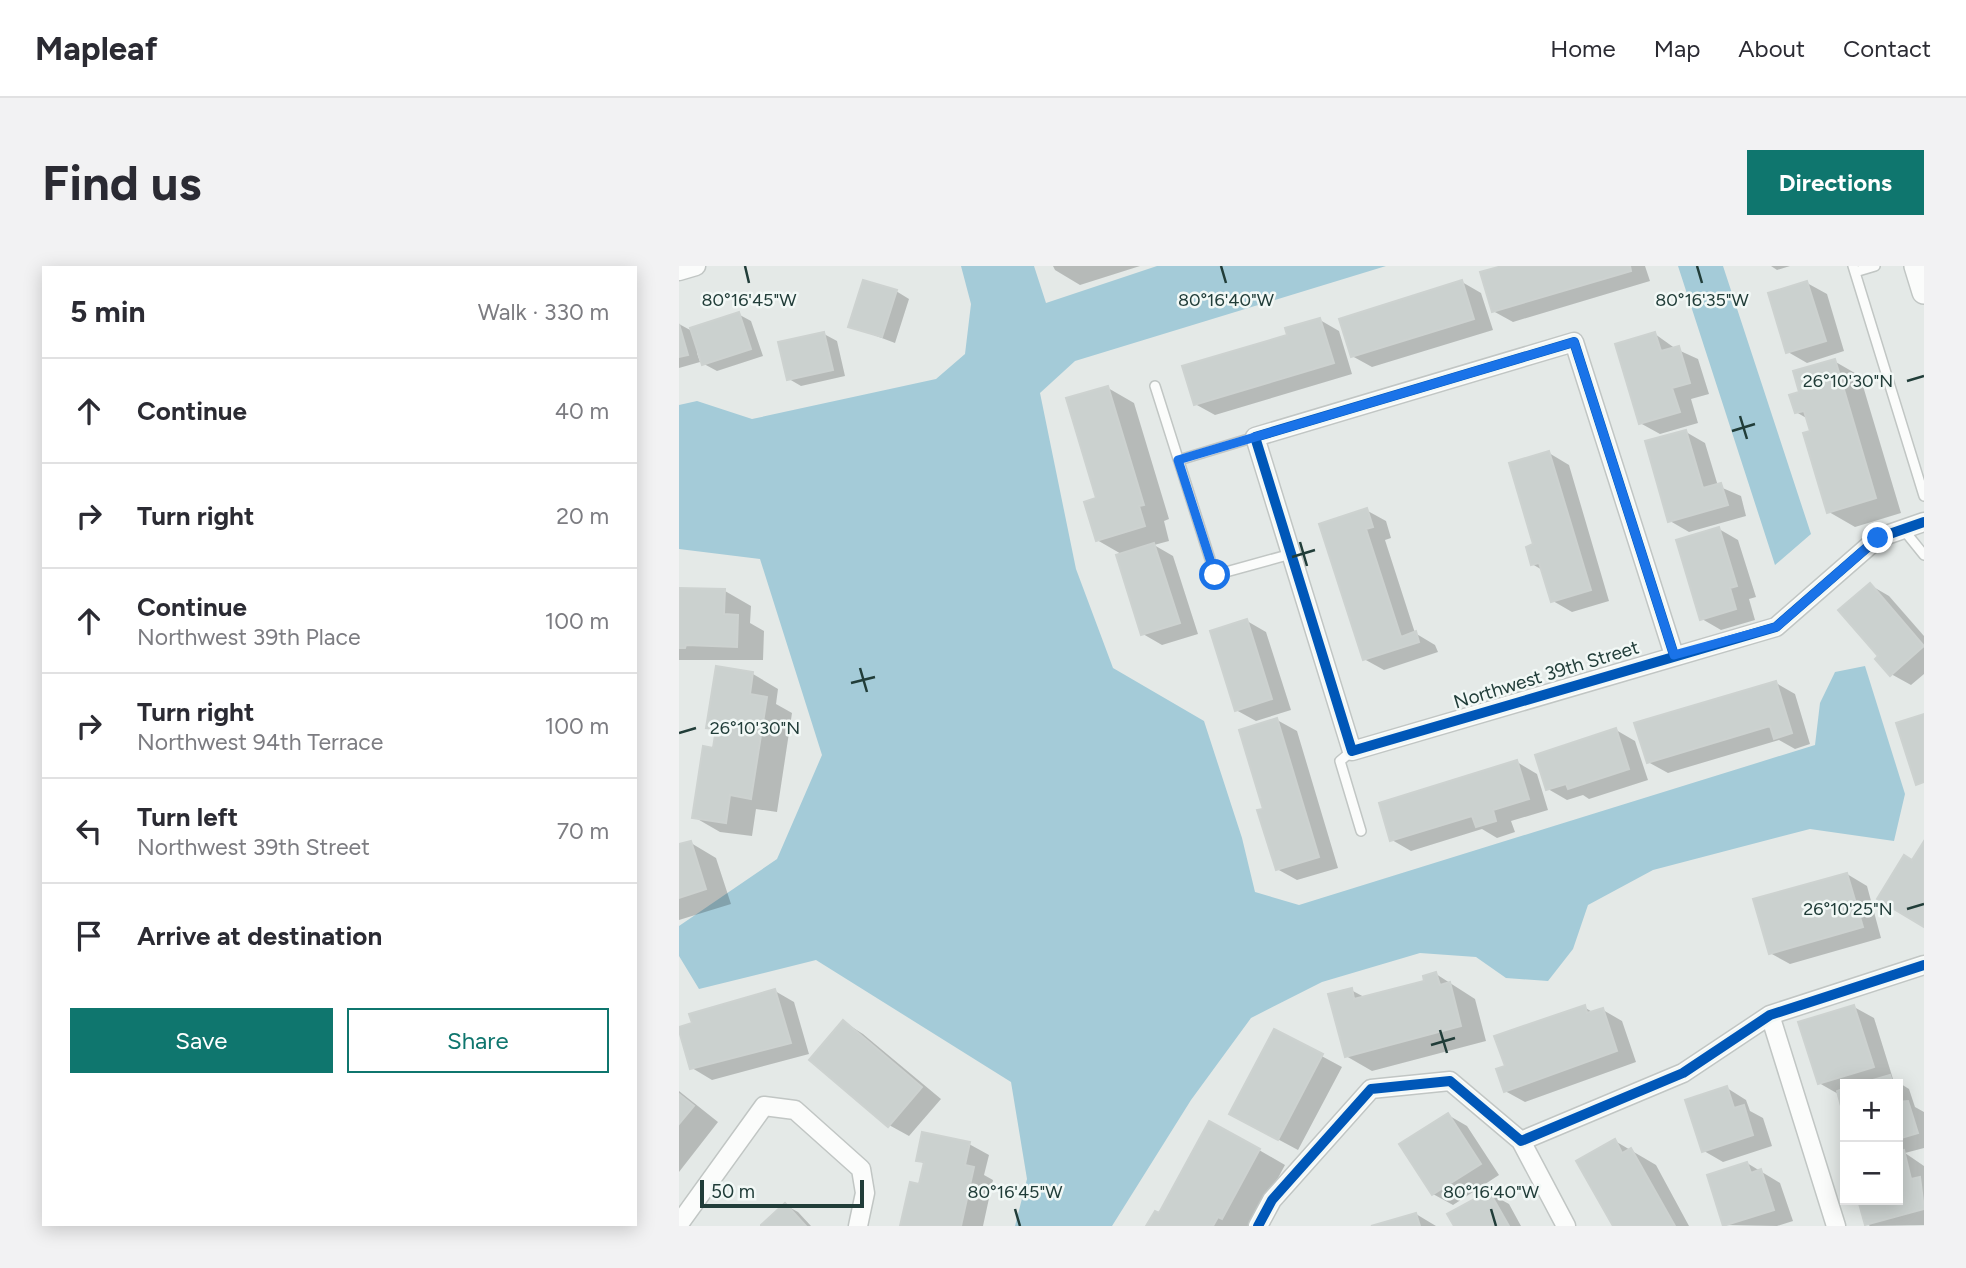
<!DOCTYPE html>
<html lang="en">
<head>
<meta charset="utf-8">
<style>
  :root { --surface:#fff; --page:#f2f2f3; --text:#2b2b33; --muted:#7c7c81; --line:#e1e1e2; --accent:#0f766e }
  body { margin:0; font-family:Figtree,sans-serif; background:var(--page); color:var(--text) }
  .controls { position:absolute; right:21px; bottom:21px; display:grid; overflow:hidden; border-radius:0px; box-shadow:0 4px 18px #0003 }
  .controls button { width:63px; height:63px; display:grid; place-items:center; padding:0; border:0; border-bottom:2px solid var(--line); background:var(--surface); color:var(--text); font:35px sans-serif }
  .scale { position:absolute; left:21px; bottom:18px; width:164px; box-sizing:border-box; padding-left:7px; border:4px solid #213d39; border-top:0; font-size:19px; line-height:24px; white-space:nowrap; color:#213d39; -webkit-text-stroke:5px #f2f8f6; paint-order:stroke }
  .stop { position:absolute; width:21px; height:21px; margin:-16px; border:5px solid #1a73e8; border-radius:50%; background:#fff }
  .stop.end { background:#1a73e8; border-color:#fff; box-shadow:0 2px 7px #0008 }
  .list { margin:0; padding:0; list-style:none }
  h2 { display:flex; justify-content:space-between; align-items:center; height:91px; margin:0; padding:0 28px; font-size:30px }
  h2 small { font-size:23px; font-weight:400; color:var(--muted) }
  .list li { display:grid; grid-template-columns:46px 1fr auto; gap:21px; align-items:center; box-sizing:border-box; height:105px; padding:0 28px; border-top:2px solid var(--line) }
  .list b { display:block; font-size:26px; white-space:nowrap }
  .list p { margin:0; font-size:23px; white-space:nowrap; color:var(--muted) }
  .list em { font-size:23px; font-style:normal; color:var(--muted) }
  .actions { display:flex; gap:14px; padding:21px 28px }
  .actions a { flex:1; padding:16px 0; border:2px solid var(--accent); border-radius:0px; text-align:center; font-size:24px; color:var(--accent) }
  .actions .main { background:var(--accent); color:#fff }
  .icon { flex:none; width:38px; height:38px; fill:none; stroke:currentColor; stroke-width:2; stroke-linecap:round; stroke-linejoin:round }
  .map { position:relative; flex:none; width:1245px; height:960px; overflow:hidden; border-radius:0px }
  header { display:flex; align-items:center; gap:42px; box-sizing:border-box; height:98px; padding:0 35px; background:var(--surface); border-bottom:2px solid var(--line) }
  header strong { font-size:33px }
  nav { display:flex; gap:38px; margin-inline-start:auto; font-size:24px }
  .intro { display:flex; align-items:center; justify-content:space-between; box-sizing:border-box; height:168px; padding:0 42px }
  h1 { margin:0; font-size:49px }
  .button { padding:18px 32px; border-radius:0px; background:var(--accent); color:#fff; font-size:24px; font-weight:700 }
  main { display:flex; gap:42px; padding:0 42px }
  aside { flex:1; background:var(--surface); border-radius:0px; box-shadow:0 4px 18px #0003 }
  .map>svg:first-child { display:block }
  .water { fill:#a4cbd8 }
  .shadow { fill:#0003 }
  .building { fill:#cbd1cf; stroke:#cdd2d0; stroke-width:2 }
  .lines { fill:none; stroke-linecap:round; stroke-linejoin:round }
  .service-casing { stroke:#c1c6c4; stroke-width:12 }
  .minor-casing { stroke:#c1c6c4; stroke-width:21 }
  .tertiary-casing { stroke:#c1c6c4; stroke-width:26 }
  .service { stroke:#fbfcfb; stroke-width:9 }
  .minor { stroke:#fbfcfb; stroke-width:18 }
  .tertiary { stroke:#fbfcfb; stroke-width:23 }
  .cycleway-casing { stroke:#f2f8f6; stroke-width:15 }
  .cycleway { stroke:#0057b8; stroke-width:10 }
  .route { stroke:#1a73e8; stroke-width:9 }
  .ticks { fill:none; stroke:#213d39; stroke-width:2.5 }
  .labels { text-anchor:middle; stroke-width:5; stroke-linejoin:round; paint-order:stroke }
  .street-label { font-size:19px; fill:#213d39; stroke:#f2f8f6 }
  .ticks-label { font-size:18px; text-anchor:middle; fill:#213d39; stroke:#f2f8f6; stroke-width:5; stroke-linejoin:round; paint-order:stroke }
</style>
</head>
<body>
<header>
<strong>Mapleaf</strong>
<nav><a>Home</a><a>Map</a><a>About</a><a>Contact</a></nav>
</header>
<div class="intro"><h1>Find us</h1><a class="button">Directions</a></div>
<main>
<aside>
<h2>5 min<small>Walk · 330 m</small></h2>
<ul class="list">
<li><svg class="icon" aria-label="ahead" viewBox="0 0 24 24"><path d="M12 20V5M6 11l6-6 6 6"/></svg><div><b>Continue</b></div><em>40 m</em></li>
<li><svg class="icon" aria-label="right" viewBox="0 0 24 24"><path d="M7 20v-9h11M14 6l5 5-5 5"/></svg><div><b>Turn right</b></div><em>20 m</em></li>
<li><svg class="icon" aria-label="ahead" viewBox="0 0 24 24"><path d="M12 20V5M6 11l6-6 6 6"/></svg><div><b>Continue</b><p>Northwest 39th Place</p></div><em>100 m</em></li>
<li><svg class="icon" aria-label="right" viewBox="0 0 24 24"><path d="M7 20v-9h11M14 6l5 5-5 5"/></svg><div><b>Turn right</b><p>Northwest 94th Terrace</p></div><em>100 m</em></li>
<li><svg class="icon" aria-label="left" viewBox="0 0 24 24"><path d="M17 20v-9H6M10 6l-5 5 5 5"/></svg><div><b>Turn left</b><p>Northwest 39th Street</p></div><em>70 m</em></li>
<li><svg class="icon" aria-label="arrive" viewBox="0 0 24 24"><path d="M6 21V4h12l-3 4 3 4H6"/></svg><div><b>Arrive at destination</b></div></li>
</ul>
<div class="actions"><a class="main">Save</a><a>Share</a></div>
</aside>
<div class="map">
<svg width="1245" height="960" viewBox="0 0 1245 960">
  <rect width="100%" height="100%" fill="#e4e9e7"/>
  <path class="water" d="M 282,0 L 355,0 L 367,37 L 478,0 L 707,0 L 396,95 L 361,127 L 397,303 L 434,402 L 525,455 L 563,572 L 576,626 L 620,639 L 1136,479 L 1141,437 L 1156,406 L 1186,400 L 1226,528 L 1215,575 L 1131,563 L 974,604 L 909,639 L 894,683 L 869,715 L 827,712 L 797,691 L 741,687 L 643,716 L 572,752 L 512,834 L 433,960 L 336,960 L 348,913 L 332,816 L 137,694 L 20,723 L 0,690 L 0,660 L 98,593 L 143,489 L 81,293 L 0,283 L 0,139 L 18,135 L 73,153 L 257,113 L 286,88 L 292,38 Z
    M 999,0 L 1044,0 L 1132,268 L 1096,299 Z"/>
  <path class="shadow" d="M 374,0 L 461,0 L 401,19 L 376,4 Z
    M 829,0 L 966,0 L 971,15 L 834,56 L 814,45 Z
    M 1092,0 L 1111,0 L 1098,4 Z
    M 783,16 L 802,27 L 814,64 L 693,101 L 673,90 Z
    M 1128,17 L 1148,28 L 1165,85 L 1128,97 L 1109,86 Z
    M 217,25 L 230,33 L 216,77 L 171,60 Z
    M 59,48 L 72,55 L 84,90 L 38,105 L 25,98 L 21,86 L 18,87 L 21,96 L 0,102 L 0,58 L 13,65 Z
    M 641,54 L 660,65 L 673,108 L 536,149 L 516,138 L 610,70 Z
    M 145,68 L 158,75 L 166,110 L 122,120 L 110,113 Z
    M 976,68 L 997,83 L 1019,93 L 1030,128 L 1012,133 L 1019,157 L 981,168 L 961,157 Z
    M 1155,95 L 1181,110 L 1222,247 L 1176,261 L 1150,246 L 1129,153 L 1117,146 L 1122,127 Z
    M 429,122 L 455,137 L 490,253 L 485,255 L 490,275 L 475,279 L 494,290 L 519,368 L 483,379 L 464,368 L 444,289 L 418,274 Z
    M 1007,166 L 1026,177 L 1039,220 L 1062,230 L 1067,250 L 1010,266 L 991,255 Z
    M 870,187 L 890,199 L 930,335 L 893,346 L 874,335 L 865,305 L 853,298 Z
    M 687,244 L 707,255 L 712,272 L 706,274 L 736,367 L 756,379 L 759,386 L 705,404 L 685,393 L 642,259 Z
    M 1040,263 L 1059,274 L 1077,331 L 1070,333 L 1076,354 L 1042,364 L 1023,353 Z
    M 1191,319 L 1210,330 L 1245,370 L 1245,408 L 1232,419 L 1212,408 L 1202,390 Z
    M 0,323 L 46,325 L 72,340 L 71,357 L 85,365 L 84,394 L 0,394 Z
    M 568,355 L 587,366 L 612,444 L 577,455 L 557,444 Z
    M 74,408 L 99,423 L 97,438 L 113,447 L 98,546 L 77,543 L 73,570 L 41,566 L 15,551 L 38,466 L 29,461 Z
    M 1097,417 L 1116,428 L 1131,478 L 1116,483 L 1100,474 L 989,507 L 969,496 Z
    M 598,454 L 618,465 L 659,602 L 618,614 L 598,603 L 586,544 Z
    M 937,464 L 956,475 L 969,514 L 910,533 L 904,529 L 888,534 L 869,523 Z
    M 838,496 L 858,508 L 869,544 L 832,555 L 836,566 L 818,572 L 803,563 L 732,585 L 713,574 Z
    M 12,577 L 37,592 L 52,638 L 0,654 L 0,580 Z
    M 1168,608 L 1188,620 L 1202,672 L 1111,698 L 1091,687 Z
    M 757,708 L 796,733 L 807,775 L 693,805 L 667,790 L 672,724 L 687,732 L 747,716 Z
    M 96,725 L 115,736 L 130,788 L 33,814 L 13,802 L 15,759 Z
    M 905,741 L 915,747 L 924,744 L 943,755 L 957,796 L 846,836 L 826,825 L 828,801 Z
    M 1175,741 L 1195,752 L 1214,813 L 1230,823 L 1236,841 L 1245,846 L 1245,882 L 1226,887 L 1245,900 L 1245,959 L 1191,960 L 1188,958 L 1181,934 L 1219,934 L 1219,818 L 1166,818 L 1166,849 L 1161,829 L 1140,817 Z
    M 165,756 L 184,768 L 262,833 L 230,870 L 210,859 Z
    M 596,765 L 663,801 L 619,884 L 572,859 Z
    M 1048,822 L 1067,834 L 1071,845 L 1084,852 L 1093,880 L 1044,896 L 1025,885 Z
    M 0,825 L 39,856 L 0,906 Z
    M 769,849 L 788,860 L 820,909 L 774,939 L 754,928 Z
    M 936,875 L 977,899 L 1010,960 L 936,960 Z
    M 290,878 L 310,889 L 305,909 L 314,914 L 304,960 L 223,960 L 241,921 L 246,898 L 239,894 Z
    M 580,884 L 606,899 L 573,960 L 469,960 Z
    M 1068,897 L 1101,917 L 1114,955 L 1098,960 L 1046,959 Z
    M 810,927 L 830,938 L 842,960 L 777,960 Z
    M 106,939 L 119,946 L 132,960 L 85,960 Z
    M 737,948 L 757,960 L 698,960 Z"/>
  <path class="building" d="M 823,0 L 951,0 L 952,5 L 813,46 L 801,6 Z
    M 184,14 L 218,24 L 203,71 L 169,61 Z
    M 783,14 L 795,53 L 672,91 L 660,53 Z
    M 1128,15 L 1147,75 L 1107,87 L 1089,27 Z
    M 60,46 L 72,83 L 23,99 L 11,62 Z
    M 641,52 L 655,97 L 515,139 L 503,100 L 608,69 L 606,62 Z
    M 0,58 L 9,89 L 0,91 Z
    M 145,66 L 154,104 L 108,114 L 99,76 Z
    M 976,66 L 982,85 L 1000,80 L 1011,117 L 993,122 L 1001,146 L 960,158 L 936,78 Z
    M 1156,93 L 1197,232 L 1148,247 L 1124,167 L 1131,165 L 1125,145 L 1116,147 L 1110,129 L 1120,126 L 1114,105 Z
    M 429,120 L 465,239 L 460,240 L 466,260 L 417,275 L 405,236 L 417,232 L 387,132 Z
    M 1007,164 L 1024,222 L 1042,217 L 1049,239 L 989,256 L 966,175 Z
    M 870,185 L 912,324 L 872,336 L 860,297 L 852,299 L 847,281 L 854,278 L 830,197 Z
    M 688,242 L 694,261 L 687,263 L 722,371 L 737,365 L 740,376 L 684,394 L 640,258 Z
    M 1040,261 L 1058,320 L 1051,322 L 1057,343 L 1021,354 L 997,274 Z
    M 475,277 L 501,357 L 462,369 L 437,289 Z
    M 1191,317 L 1245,380 L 1211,410 L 1196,393 L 1199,390 L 1159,344 Z
    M 0,322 L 46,323 L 45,348 L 59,349 L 58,381 L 7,379 L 6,382 L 0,382 Z
    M 568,353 L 593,433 L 556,445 L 531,365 Z
    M 37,400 L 74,406 L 71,428 L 88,431 L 72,533 L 51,529 L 47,557 L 13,552 L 24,480 L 34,482 L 37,463 L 27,462 Z
    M 1097,415 L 1113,467 L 1095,473 L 1091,460 L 968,497 L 955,457 Z
    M 1245,448 L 1245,516 L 1237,519 L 1217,457 Z
    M 598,452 L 640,591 L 597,604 L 578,544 L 584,543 L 560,464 Z
    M 937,462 L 950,503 L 889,523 L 887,518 L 867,524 L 856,489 Z
    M 838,494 L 850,533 L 814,544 L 817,555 L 797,561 L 793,550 L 711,575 L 700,537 Z
    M 12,575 L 27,623 L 0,632 L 0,578 Z
    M 1245,575 L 1245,661 L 1198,633 L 1225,589 L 1233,594 Z
    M 1168,607 L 1184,661 L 1090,688 L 1074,633 Z
    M 757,706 L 761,719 L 771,716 L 782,760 L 666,791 L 649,728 L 673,722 L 675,733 L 745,715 L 744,710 Z
    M 96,723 L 112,777 L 11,803 L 0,765 L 0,761 L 13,757 L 10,748 Z
    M 906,739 L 908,747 L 924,742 L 938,785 L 825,826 L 817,803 L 826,800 L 815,770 Z
    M 1175,739 L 1195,801 L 1139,818 L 1119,756 Z
    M 164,754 L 243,821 L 209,861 L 130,794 Z
    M 595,763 L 644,788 L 599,874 L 550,848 Z
    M 1211,809 L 1214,818 L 1180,818 Z
    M 1048,820 L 1055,842 L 1065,839 L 1074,869 L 1023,886 L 1006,834 Z
    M 1166,822 L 1166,855 L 1158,825 Z
    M 0,828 L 15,840 L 0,858 Z
    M 1229,835 L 1239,867 L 1219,873 L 1219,836 Z
    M 769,847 L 802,898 L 753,929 L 720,878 Z
    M 530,855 L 581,883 L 543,953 L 539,951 L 534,960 L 467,960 L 476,945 L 480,947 Z
    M 243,866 L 291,876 L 286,899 L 295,901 L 282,960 L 221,960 L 231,916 L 240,918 L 245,896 L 237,895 Z
    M 936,873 L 943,887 L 952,882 L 996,960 L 934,960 L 897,895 Z
    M 1225,884 L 1232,913 L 1241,911 L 1245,943 L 1186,959 L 1179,934 L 1219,934 L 1219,886 Z
    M 1068,896 L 1072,907 L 1082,903 L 1095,944 L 1044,960 L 1028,909 Z
    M 810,925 L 830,960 L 775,960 L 768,948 Z
    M 106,937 L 127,960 L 82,960 L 82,959 Z
    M 737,947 L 741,960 L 692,960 Z"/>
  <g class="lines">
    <defs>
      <path id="service" d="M 1174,0 L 1245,230
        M 1176,6 L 1196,0
        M 476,120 L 536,309 L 612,288
        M 500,194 L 576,171
        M 1224,263 L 1245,289
        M 673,485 L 661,495 L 682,565"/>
      <path id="minor" d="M 0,5 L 17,0
        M 995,389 L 895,76 L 576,171 L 673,485 L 1097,361 L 1199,272 L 1245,256
        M 1091,749 L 1157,960
        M 842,875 L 887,960
        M 0,958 L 85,840 L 116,844 L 182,903 L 186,927 L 179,960
        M 579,960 L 593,934 L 692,823 L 771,815 L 842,875 L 1004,807 L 1091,749 L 1245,699"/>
      <path id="tertiary" d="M 1237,0 L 1245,26"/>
    </defs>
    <use href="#service" class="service-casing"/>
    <use href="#minor" class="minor-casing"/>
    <use href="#tertiary" class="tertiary-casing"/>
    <use href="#service" class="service"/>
    <use href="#minor" class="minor"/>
    <use href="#tertiary" class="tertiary"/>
    <defs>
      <path id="cycleway" d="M 995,389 L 895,76 L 576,171 L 673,485 L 1097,361 L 1199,272 L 1245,256
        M 579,960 L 593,934 L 692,823 L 771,815 L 842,875 L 1004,807 L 1091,749 L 1245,699"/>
    </defs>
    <use href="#cycleway" class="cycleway-casing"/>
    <use href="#cycleway" class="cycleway"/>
  </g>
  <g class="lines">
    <path class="route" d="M 536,309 L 499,194 L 895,76 L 995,389 L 1097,361 L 1199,272"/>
  </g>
  <path class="ticks" d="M 66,0 L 70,17M 542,0 L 547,17M 1018,0 L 1023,17M 1228,115 L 1245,110M 1061,150 L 1068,173M 1053,165 L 1076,158M 621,276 L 628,300M 613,291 L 636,284M 181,402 L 188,426M 172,417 L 196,411M 0,467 L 17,462M 1228,643 L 1245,638M 761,764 L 768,787M 752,779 L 776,772M 336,943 L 341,960M 812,943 L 817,960"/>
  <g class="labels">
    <g class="street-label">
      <text transform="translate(867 408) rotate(-17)" y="7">Northwest 39th Street</text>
    </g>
  </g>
  <g class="ticks-label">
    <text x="70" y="40">80°16'45"W</text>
    <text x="547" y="40">80°16'40"W</text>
    <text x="1023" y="40">80°16'35"W</text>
    <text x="1169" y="121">26°10'30"N</text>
    <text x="76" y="468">26°10'30"N</text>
    <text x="1169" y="649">26°10'25"N</text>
    <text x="336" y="932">80°16'45"W</text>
    <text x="812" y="932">80°16'40"W</text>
  </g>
</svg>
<div class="controls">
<button>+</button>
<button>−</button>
</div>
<div class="scale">50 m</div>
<div class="stop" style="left:536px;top:309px"></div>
<div class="stop end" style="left:1199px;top:272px"></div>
</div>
</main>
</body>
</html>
